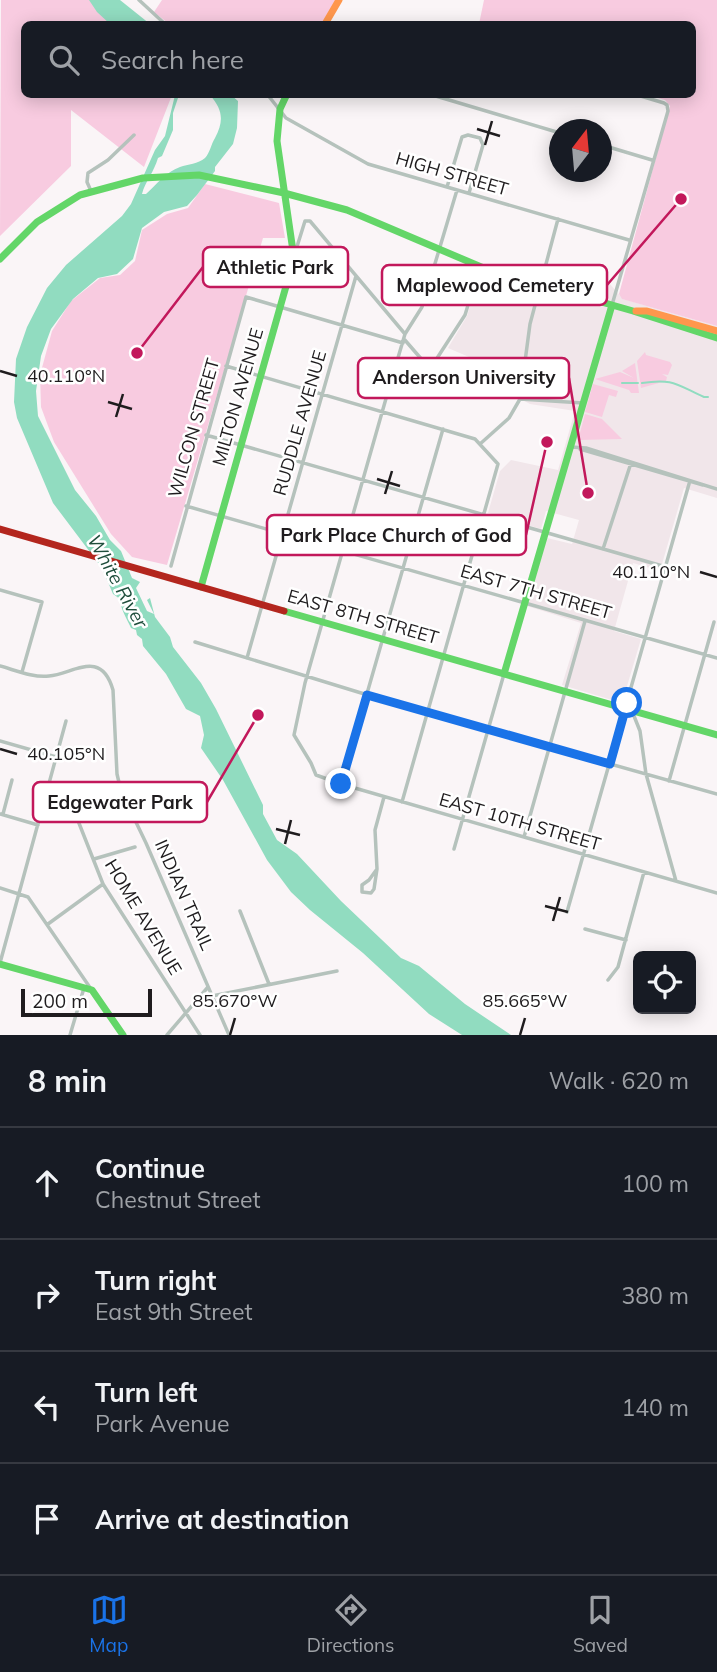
<!DOCTYPE html>
<html lang="en">
<head>
<meta charset="utf-8">
<style>
  :root { --surface:#171b24; --page:#242831; --text:#f1f3f6; --muted:#9ea1a6; --line:#363941; --accent:#1a73e8 }
  body { margin:0; font-family:Mulish,sans-serif; background:var(--page); color:var(--text) }
  .controls { position:absolute; right:21px; bottom:21px; display:grid; overflow:hidden; border-radius:10px; box-shadow:0 4px 18px #0003 }
  .controls button { width:63px; height:63px; display:grid; place-items:center; padding:0; border:0; border-bottom:2px solid var(--line); background:var(--surface); color:var(--text); font:35px sans-serif }
  .compass { position:absolute; left:549px; top:119px; width:63px; height:63px; border-radius:50%; background:var(--surface); box-shadow:0 4px 18px #0003; rotate:16deg }
  .scale { position:absolute; left:21px; bottom:18px; width:131px; box-sizing:border-box; padding-left:7px; border:4px solid #1f1c1e; border-top:0; font-size:19px; line-height:24px; white-space:nowrap; color:#1f1c1e; -webkit-text-stroke:5px #fff; paint-order:stroke }
  .stop { position:absolute; width:21px; height:21px; margin:-16px; border:5px solid #1a73e8; border-radius:50%; background:#fff }
  .stop.end { background:#1a73e8; border-color:#fff; box-shadow:0 2px 7px #0008 }
  .list { margin:0; padding:0; list-style:none }
  h2 { display:flex; justify-content:space-between; align-items:center; height:91px; margin:0; padding:0 28px; font-size:30px }
  h2 small { font-size:23px; font-weight:400; color:var(--muted) }
  .list li { display:grid; grid-template-columns:46px 1fr auto; gap:21px; align-items:center; box-sizing:border-box; height:112px; padding:0 28px; border-top:2px solid var(--line) }
  .list b { display:block; font-size:26px; white-space:nowrap }
  .list p { margin:0; font-size:23px; white-space:nowrap; color:var(--muted) }
  .list em { font-size:23px; font-style:normal; color:var(--muted) }
  .icon { flex:none; width:38px; height:38px; fill:none; stroke:currentColor; stroke-width:2; stroke-linecap:round; stroke-linejoin:round }
  .map { position:relative; flex:none; width:717px; height:1035px; overflow:hidden }
  .search { position:absolute; background:var(--surface); box-shadow:0 4px 18px #0003; left:21px; right:21px; top:21px; height:77px; display:flex; align-items:center; gap:18px; box-sizing:border-box; padding:0 24px; border-radius:10px; color:var(--muted); font-size:26px }
  .sheet { height:539px; background:var(--surface) }
  nav { display:flex; justify-content:space-around; align-items:center; box-sizing:border-box; height:98px; border-top:2px solid var(--line); background:var(--surface); font-size:19px; color:var(--muted) }
  nav a { display:grid; justify-items:center; gap:4px }
  nav .on { color:var(--accent) }
  .map>svg:first-child { display:block }
  .built { fill:#f1e6ea }
  .green { fill:#f8cbe0 }
  .water { fill:#91dcc0 }
  .lines { fill:none; stroke-linecap:round; stroke-linejoin:round }
  .stream { stroke:#91dcc0; stroke-width:2 }
  .street { stroke:#b5c2bc; stroke-width:3.5 }
  .fast { stroke:#63d668; stroke-width:7 }
  .slow { stroke:#ff974d; stroke-width:7 }
  .jam { stroke:#b3261e; stroke-width:7 }
  .route { stroke:#1a73e8; stroke-width:9 }
  .ticks { fill:none; stroke:#1f1c1e; stroke-width:2.5 }
  .labels { text-anchor:middle; stroke-width:5; stroke-linejoin:round; paint-order:stroke }
  .street-label { font-size:18px; fill:#1f1c1e; stroke:#fff }
  .water-label { font-size:19px; font-style:italic; fill:#1f4e3c; stroke:#fff }
  .ticks-label { font-size:18px; text-anchor:middle; fill:#1f1c1e; stroke:#fff; stroke-width:5; stroke-linejoin:round; paint-order:stroke }
  .leader { fill:none; stroke:#c2185b; stroke-width:2.5 }
  .callout-dot { fill:#c2185b; stroke:#fff; stroke-width:2.5 }
  .callout { fill:#fff; stroke:#c2185b; stroke-width:2.5 }
  .callout-label { font-size:19px; text-anchor:middle; font-weight:bold; fill:#1f1c1e }
</style>
</head>
<body>
<div class="map">
<svg width="717" height="1035" viewBox="0 0 717 1035">
  <rect width="100%" height="100%" fill="#faf5f7"/>
  <path class="built" d="M 484,275 L 568,301 L 578,275 L 609,283 L 623,299 L 717,326 L 717,498 L 684,488 L 660,571 L 633,563 L 614,631 L 641,639 L 622,703 L 562,685 L 581,623 L 527,606 L 547,538 L 572,544 L 579,520 L 546,511 L 541,529 L 488,513 L 500,471 L 511,460 L 558,470 L 575,411 L 530,404 L 515,396 L 518,378 L 448,348 L 467,316 L 479,276 Z"/>
  <path class="green" d="M 1,0 L 107,0 L 129,24 L 24,24 L 24,94 L 172,95 L 144,167 L 71,110 L 71,166 L 0,236 Z
    M 162,0 L 336,0 L 323,24 L 169,24 L 154,12 Z
    M 484,0 L 717,0 L 717,326 L 622,299 L 619,294 L 670,106 L 665,100 L 648,95 L 692,94 L 692,24 L 479,24 Z
    M 205,184 L 279,203 L 285,238 L 263,238 L 167,565 L 132,557 L 111,534 L 54,442 L 41,407 L 40,375 L 52,331 L 71,301 L 100,278 L 120,275 L 135,261 L 142,230 L 167,214 L 188,208 Z
    M 645,352 L 646,355 L 670,362 L 672,365 L 668,375 L 662,374 L 667,377 L 666,381 L 641,388 L 637,361 Z
    M 635,363 L 639,393 L 631,393 L 629,390 L 595,379 L 620,372 L 634,378 L 622,371 Z
    M 593,384 L 618,391 L 616,397 L 609,395 L 602,417 L 585,412 Z
    M 585,414 L 602,419 L 622,439 L 578,440 Z"/>
  <path class="water" d="M 89,0 L 120,0 L 150,24 L 110,24 L 97,12 Z
    M 175,95 L 179,95 L 173,113 L 173,130 L 162,156 L 158,158 C 154,172 145,182 142,194 L 146,194 C 156,185 166,172 180,167 C 188,164 198,164 205,158 C 210,153 211,144 215,138 C 224,121 223,110 210,95 L 231,95 L 238,101 L 237,128 L 233,144 L 215,167 L 215,171 L 197,195 L 187,206 L 164,212 L 142,228 L 133,259 L 117,274 L 98,278 L 73,299 L 51,329 L 41,356 L 36,391 L 38,416 L 75,490 L 96,516 L 110,540 L 121,551 L 132,578 L 140,582 L 136,588 L 147,611 L 154,614 L 147,600 L 150,598 L 155,617 L 170,637 L 173,647 L 201,683 L 216,709 L 263,805 L 263,814 L 277,840 L 297,854 L 341,901 L 401,958 L 419,966 L 465,1004 L 511,1035 L 462,1035 L 429,1014 L 363,953 L 310,910 L 291,892 L 267,860 L 223,780 L 201,748 L 204,735 L 200,716 L 186,709 L 166,674 L 143,646 L 142,639 L 137,635 L 136,630 L 131,628 C 127,619 120,608 120,599 L 113,594 L 102,568 L 53,503 L 17,418 L 14,402 L 16,359 L 27,327 L 47,288 L 66,265 L 122,216 L 131,204 L 155,150 L 165,136 Z"/>
  <g class="lines">
    <path class="stream" d="M 622,383 L 638,383
      M 642,383 C 673,378 677,385 704,397 L 708,397"/>
    <path class="street" d="M 139,0 L 165,24
      M 267,94 L 286,118 L 368,164 L 629,240
      M 429,94 L 560,133
      M 602,145 L 652,160
      M 447,187 L 462,137 L 468,135 L 480,138 L 483,145 L 469,193
      M 457,190 L 422,307 L 405,334 L 387,395 L 305,683 L 294,735 L 311,763 L 316,775 L 341,784 L 717,893
      M 91,191 L 87,182 L 88,173 L 108,160 L 134,135
      M 295,253 L 305,221 L 310,221 L 405,334
      M 612,305 L 668,111 L 667,105 L 664,103 L 634,94
      M 404,339 L 430,369 L 465,315 L 480,266
      M 226,366 L 475,439 L 498,464 L 402,802
      M 520,399 L 583,403
      M 206,435 L 666,567
      M 480,444 L 509,418 L 520,399 L 530,324 L 558,219
      M 571,447 L 586,448 L 717,489
      M 580,449 L 703,485
      M 186,506 L 717,658
      M 603,549 L 631,463
      M 171,566 L 246,297 L 403,343
      M 0,590 L 42,602 L 22,672
      M 195,642 L 397,704 L 717,794
      M 247,658 L 356,276
      M 0,666 C 15,670 33,678 49,676 C 73,674 101,648 113,690 L 117,774 L 121,791 L 146,843 L 229,1035
      M 632,711 L 640,731 L 646,774 L 676,881
      M 0,741 L 56,757
      M 669,781 L 714,622
      M 341,784 L 443,429
      M 43,807 L 127,806
      M 73,808 L 103,884 L 200,1035
      M 0,814 L 38,825
      M 3,814 L 12,780
      M 524,837 L 585,621
      M 454,849 L 504,674
      M 94,859 L 135,847
      M 377,869 L 375,830 L 384,797
      M 377,869 L 374,889 L 371,893 L 362,892 L 362,885 L 369,880 Z
      M 0,888 L 28,897 L 91,989
      M 240,911 L 269,984
      M 567,912 L 689,484
      M 48,924 L 103,884
      M 585,929 L 626,940
      M 0,963 L 66,721
      M 608,980 L 618,967 L 644,872
      M 212,996 L 337,971
      M 70,1035 L 84,988
      M 167,1035 L 208,987"/>
    <path class="fast" d="M 0,259 L 37,222 L 80,195 L 143,178 L 199,175 L 284,193 L 347,210 L 486,269 L 633,311 L 717,338
      M 201,587 L 294,258 L 277,141 L 280,109 L 287,94
      M 284,611 L 717,735
      M 504,674 L 612,305
      M 0,964 L 92,990 L 123,1035"/>
    <path class="slow" d="M 325,24 L 339,0
      M 636,311 L 647,311 L 717,331"/>
    <path class="jam" d="M 0,529 L 284,611"/>
  </g>
  <g class="lines">
    <path class="route" d="M 341,784 L 367,695 L 610,764 L 627,703"/>
  </g>
  <path class="ticks" d="M 477,129 L 500,136M 485,145 L 492,121M 0,371 L 17,376M 108,402 L 132,409M 116,417 L 123,394M 377,479 L 400,486M 385,494 L 392,471M 700,572 L 717,577M 0,749 L 17,754M 276,829 L 300,835M 285,844 L 291,820M 545,906 L 568,912M 553,921 L 560,897M 230,1035 L 235,1018M 520,1035 L 525,1018"/>
  <g class="labels">
    <g class="street-label">
      <text transform="translate(452 174) rotate(16)" y="6">HIGH STREET</text>
      <text transform="translate(238 397) rotate(-74)" y="6">MILTON AVENUE</text>
      <text transform="translate(300 423) rotate(-74)" y="6">RUDDLE AVENUE</text>
      <text transform="translate(194 428) rotate(-74)" y="6">WILCON STREET</text>
      <text transform="translate(536 592) rotate(16)" y="6">EAST 7TH STREET</text>
      <text transform="translate(363 617) rotate(16)" y="6">EAST 8TH STREET</text>
      <text transform="translate(520 822) rotate(16)" y="6">EAST 10TH STREET</text>
      <text transform="translate(184 895) rotate(66)" y="6">INDIAN TRAIL</text>
      <text transform="translate(143 917) rotate(59)" y="6">HOME AVENUE</text>
    </g>
    <g class="water-label">
      <text transform="translate(118 581) rotate(61)" y="7">White River</text>
    </g>
  </g>
  <g class="ticks-label">
    <text x="66" y="382">40.110°N</text>
    <text x="651" y="578">40.110°N</text>
    <text x="66" y="760">40.105°N</text>
    <text x="235" y="1007">85.670°W</text>
    <text x="525" y="1007">85.665°W</text>
  </g>
  <path class="leader" d="M137 353L203 267M681 199L607 285M588 493L569 378M547 442L526 535M258 715L207 802"/>
  <g class="callout-dot">
    <circle cx="137" cy="353" r="7"/>
    <circle cx="681" cy="199" r="7"/>
    <circle cx="588" cy="493" r="7"/>
    <circle cx="547" cy="442" r="7"/>
    <circle cx="258" cy="715" r="7"/>
  </g>
  <g class="callout">
    <rect x="203" y="247" width="145" height="40" rx="7"/>
    <rect x="382" y="265" width="225" height="40" rx="7"/>
    <rect x="358" y="358" width="211" height="40" rx="7"/>
    <rect x="267" y="515" width="259" height="40" rx="7"/>
    <rect x="33" y="782" width="174" height="40" rx="7"/>
  </g>
  <g class="callout-label">
    <text x="275" y="274">Athletic Park</text>
    <text x="495" y="292">Maplewood Cemetery</text>
    <text x="464" y="384">Anderson University</text>
    <text x="396" y="542">Park Place Church of God</text>
    <text x="120" y="809">Edgewater Park</text>
  </g>
</svg>
<div class="controls">
<button><svg class="icon" aria-label="locate" viewBox="0 0 24 24"><circle cx="12" cy="12" r="6"/><path d="M12 2v4M12 18v4M2 12h4M18 12h4"/></svg></button>
</div>
<svg class="compass" viewBox="-18 -18 36 36"><path d="M0-13l5 13h-10z" fill="#e53935"/><path d="M0 13l5-13h-10z" fill="#9ea1a6"/></svg>
<div class="scale">200 m</div>
<div class="stop" style="left:627px;top:703px"></div>
<div class="stop end" style="left:341px;top:784px"></div>
<div class="search"><svg class="icon" aria-label="search" viewBox="0 0 24 24"><circle cx="10" cy="10" r="6"/><path d="M15 15l6 6"/></svg>Search here</div>
</div>
<section class="sheet">
<h2>8 min<small>Walk · 620 m</small></h2>
<ul class="list">
<li><svg class="icon" aria-label="ahead" viewBox="0 0 24 24"><path d="M12 20V5M6 11l6-6 6 6"/></svg><div><b>Continue</b><p>Chestnut Street</p></div><em>100 m</em></li>
<li><svg class="icon" aria-label="right" viewBox="0 0 24 24"><path d="M7 20v-9h11M14 6l5 5-5 5"/></svg><div><b>Turn right</b><p>East 9th Street</p></div><em>380 m</em></li>
<li><svg class="icon" aria-label="left" viewBox="0 0 24 24"><path d="M17 20v-9H6M10 6l-5 5 5 5"/></svg><div><b>Turn left</b><p>Park Avenue</p></div><em>140 m</em></li>
<li><svg class="icon" aria-label="arrive" viewBox="0 0 24 24"><path d="M6 21V4h12l-3 4 3 4H6"/></svg><div><b>Arrive at destination</b></div></li>
</ul>
</section>
<nav>
<a class="on"><svg class="icon" aria-label="map" viewBox="0 0 24 24"><path d="M3 6l6-2 6 2 6-2v14l-6 2-6-2-6 2zM9 4v14M15 6v14"/></svg>Map</a>
<a><svg class="icon" aria-label="directions" viewBox="0 0 24 24"><path d="M12 3l9 9-9 9-9-9zM9 14v-3h6M13 9l2 2-2 2"/></svg>Directions</a>
<a><svg class="icon" aria-label="saved" viewBox="0 0 24 24"><path d="M7 4h10v16l-5-4-5 4z"/></svg>Saved</a>
</nav>
</body>
</html>
